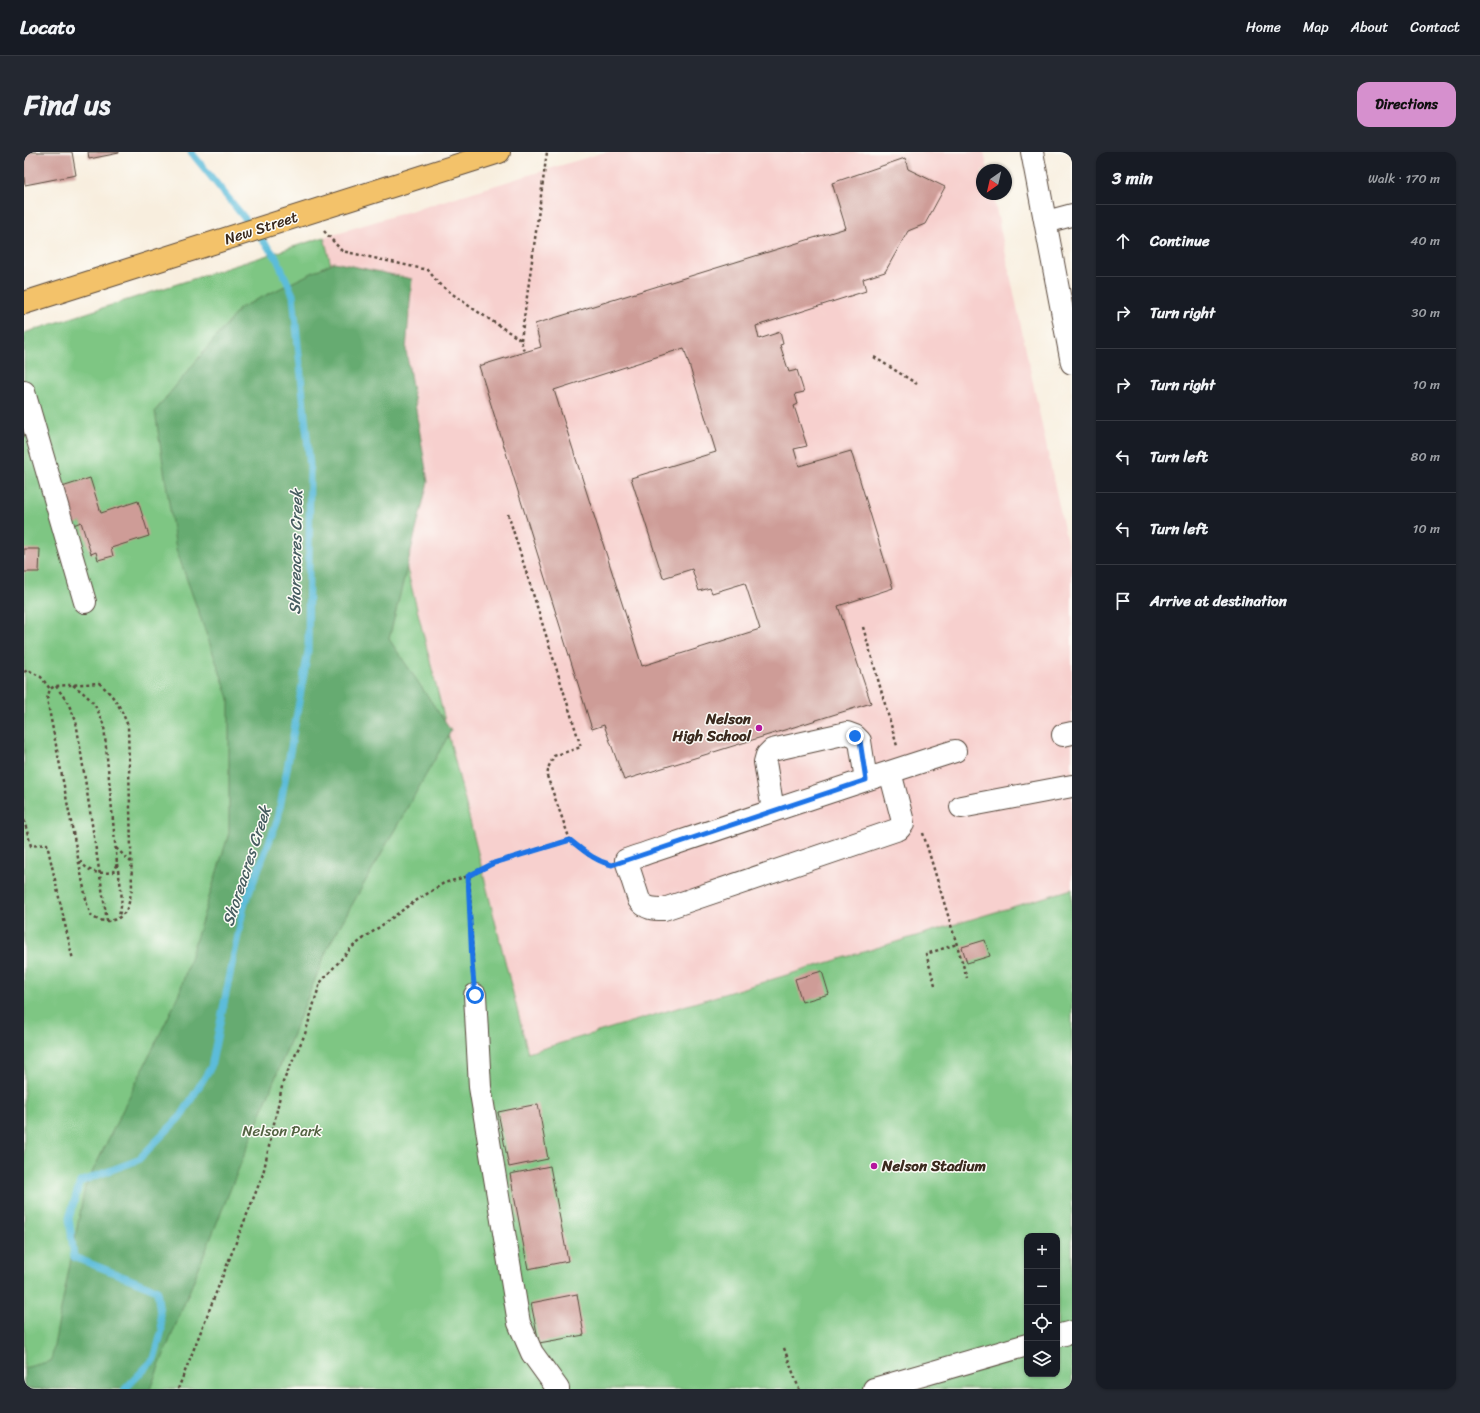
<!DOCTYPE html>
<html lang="en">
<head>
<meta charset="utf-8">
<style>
  :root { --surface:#171b24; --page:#242831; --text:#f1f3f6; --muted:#9ea1a6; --line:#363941; --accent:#d690ce }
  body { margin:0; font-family:Sriracha,sans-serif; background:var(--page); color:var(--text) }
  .controls { position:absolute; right:12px; bottom:12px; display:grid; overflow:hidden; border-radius:8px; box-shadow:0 1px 3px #0004 }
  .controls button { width:36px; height:36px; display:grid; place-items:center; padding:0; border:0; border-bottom:1px solid var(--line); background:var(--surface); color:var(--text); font:20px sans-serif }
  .compass { position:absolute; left:952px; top:12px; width:36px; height:36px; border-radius:50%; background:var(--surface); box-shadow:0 1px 3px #0004; rotate:214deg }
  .stop { position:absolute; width:12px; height:12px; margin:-9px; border:3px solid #1a73e8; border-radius:50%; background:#fff }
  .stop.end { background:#1a73e8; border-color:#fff; box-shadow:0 1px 4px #0008 }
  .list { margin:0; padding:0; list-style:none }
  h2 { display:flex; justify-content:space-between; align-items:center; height:52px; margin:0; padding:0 16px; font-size:17px }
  h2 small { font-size:13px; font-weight:400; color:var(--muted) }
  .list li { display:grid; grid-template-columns:26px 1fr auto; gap:12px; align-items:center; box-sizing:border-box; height:72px; padding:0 16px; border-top:1px solid var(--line) }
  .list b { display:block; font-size:15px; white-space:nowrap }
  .list em { font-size:13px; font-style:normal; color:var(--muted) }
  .icon { flex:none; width:22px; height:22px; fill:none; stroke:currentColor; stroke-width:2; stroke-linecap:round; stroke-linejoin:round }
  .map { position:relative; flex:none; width:1048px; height:1237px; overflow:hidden; border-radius:12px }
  header { display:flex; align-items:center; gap:24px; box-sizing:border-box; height:56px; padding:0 20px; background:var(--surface); border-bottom:1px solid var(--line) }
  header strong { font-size:19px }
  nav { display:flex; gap:22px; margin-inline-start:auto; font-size:14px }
  .intro { display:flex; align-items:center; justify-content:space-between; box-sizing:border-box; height:96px; padding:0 24px }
  h1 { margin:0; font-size:28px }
  .button { padding:10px 18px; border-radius:12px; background:var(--accent); color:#111; font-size:14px; font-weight:700 }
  main { display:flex; gap:24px; padding:0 24px }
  aside { flex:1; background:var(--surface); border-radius:12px; box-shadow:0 1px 3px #0004 }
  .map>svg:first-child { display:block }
  .built { fill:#f7d0ce }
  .green { fill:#7ec683; stroke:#5c7850; fill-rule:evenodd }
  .forest { fill:#66ab71; stroke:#506a48 }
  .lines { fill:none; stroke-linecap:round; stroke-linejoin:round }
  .stream { stroke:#5cbcda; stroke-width:7 }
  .building { fill:#ce9c97; fill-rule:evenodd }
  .minor-casing { stroke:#57473b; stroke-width:24 }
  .major-casing { stroke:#57473b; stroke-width:24 }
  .path { stroke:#57473b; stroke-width:2.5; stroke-dasharray:3 3; stroke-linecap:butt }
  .minor { stroke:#fff; stroke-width:22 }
  .major { stroke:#f3c26a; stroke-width:22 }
  .route { stroke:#1a73e8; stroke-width:5 }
  .poi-dot { fill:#b5179e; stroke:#fdfcf7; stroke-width:1.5 }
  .labels { text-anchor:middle; stroke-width:3; stroke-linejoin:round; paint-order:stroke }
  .street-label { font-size:15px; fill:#3b2a1e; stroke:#fdfcf7 }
  .poi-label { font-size:15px; font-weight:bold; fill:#3b2a1e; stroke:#fdfcf7; text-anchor:end }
  .park-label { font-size:15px; fill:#526141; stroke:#fdfcf7 }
  .water-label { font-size:16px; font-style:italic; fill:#475d60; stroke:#fdfcf7 }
</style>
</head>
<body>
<header>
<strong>Locato</strong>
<nav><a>Home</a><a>Map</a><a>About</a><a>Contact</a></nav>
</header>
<div class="intro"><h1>Find us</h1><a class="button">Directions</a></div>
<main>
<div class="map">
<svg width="1048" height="1237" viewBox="0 0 1048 1237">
  <rect width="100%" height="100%" fill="#fdfcf7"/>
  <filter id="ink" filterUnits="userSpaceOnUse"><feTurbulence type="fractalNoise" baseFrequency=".025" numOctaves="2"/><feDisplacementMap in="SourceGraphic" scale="8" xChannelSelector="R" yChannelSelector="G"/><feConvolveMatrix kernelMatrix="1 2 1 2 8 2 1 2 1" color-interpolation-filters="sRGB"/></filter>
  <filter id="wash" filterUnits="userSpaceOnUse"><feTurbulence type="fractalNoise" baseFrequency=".012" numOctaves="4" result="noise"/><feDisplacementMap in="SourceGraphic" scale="16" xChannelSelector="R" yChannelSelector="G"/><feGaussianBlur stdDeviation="0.9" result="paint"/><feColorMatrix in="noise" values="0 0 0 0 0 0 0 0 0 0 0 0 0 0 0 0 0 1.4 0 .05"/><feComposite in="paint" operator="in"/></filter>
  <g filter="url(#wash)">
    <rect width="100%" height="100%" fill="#f8eede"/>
    <path class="built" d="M 581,0 L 960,0 L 964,18 L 958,18 L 958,42 L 969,42 L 1048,415 L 1048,737 L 504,901 L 300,85 Z"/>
    <path class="green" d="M 300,85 L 504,901 L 1048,737 L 1048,1237 L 0,1237 L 0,181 ZM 1003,1084 L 1033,1084 L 1033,1222 L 1003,1222 Z"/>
    <path class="forest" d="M 310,110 L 388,127 L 382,198 L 404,330 L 365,487 L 427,579 L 304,795 L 126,1237 L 0,1237 L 0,1216 L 27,1209 L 61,1035 L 154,845 L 205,681 L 205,546 L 152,397 L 131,259 L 216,156 Z"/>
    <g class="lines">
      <path class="stream" d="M 101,1237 L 130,1207 L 138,1178 L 133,1138 L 50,1105 L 45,1066 L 56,1030 L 114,1008 L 157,964 L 187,915 L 220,754 L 254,667 L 284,500 L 286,315 L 269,143 L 252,105 L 167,0"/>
    </g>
    <g id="blocks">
      <path class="building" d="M 0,0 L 48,0 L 52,23 L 1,33 L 0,26 Z
        M 64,0 L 95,0 L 95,1 L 65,7 Z
        M 881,6 L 884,17 L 921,35 L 901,72 L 884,79 L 861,120 L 839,127 L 842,139 L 732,174 L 735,187 L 756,180 L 759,192 L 756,193 L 765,220 L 773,218 L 780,240 L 771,242 L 774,252 L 770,254 L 783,294 L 770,297 L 775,314 L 827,299 L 869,436 L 814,454 L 847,551 L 600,628 L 580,573 L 568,577 L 455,214 L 517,195 L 511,172 L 822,76 L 808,31 ZM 660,196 L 692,300 L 607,326 L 639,426 L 668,417 L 675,439 L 686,436 L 688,441 L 721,431 L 736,477 L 618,514 L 530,238 Z
        M 66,326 L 77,361 L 114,349 L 125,384 L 87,396 L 89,404 L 74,408 L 72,400 L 67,402 L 57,370 L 47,374 L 35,336 Z
        M 0,397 L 16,397 L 15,420 L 0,420 Z
        M 961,788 L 966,804 L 943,811 L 938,795 Z
        M 798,819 L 805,842 L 778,850 L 771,827 Z
        M 514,952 L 524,1007 L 485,1015 L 474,960 Z
        M 526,1014 L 544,1109 L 504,1117 L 486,1022 Z
        M 553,1142 L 560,1183 L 515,1191 L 507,1151 Z"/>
    </g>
  </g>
  <g filter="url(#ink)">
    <use href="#blocks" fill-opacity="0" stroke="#57473b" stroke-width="1"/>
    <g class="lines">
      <defs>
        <path id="minor" d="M 1008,0 L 1048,211
          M 1022,70 L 1048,63
          M 0,240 L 61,450
          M 1039,583 L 1048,581
          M 866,620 L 878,666 L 879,672 L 875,677 L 640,757 C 629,757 622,757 615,748 L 602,708 C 712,671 821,634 931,599
          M 937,655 L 1048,634
          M 749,658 L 741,610 L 743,603 L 748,598 L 823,581 L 831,584 L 836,589 L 842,628
          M 451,843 L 456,935 L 495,1171 L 508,1201 L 534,1237
          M 1033,1184 L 1048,1180
          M 850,1237 L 1003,1193"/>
        <path id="major" d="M 0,151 L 475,0"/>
      </defs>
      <use href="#minor" class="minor-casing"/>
      <use href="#major" class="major-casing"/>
      <path class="path" d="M 300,79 L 318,99 L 404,118 L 415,132 L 445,154 L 497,188 L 500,200
        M 497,188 L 523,0
        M 850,205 L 893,232
        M 484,362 L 557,595 L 530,604 L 525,614 L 523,624 L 546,688 L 566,704 L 581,711
        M 839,475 L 873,594
        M 0,520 L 4,518 L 17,525 L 26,537
        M 75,531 C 91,545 96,554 104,574 L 108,737 C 106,744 105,756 100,761 C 93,770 77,772 68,764 C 66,761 64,756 63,752 L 23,547 L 26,537 L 31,534 Z
        M 49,533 C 68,547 72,552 80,574 L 93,711 L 89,720 C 71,722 66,721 54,707
        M 32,534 L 44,551 L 52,569 L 83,769
        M 0,668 L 7,694 L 23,692 L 49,808
        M 899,681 L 943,826
        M 92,696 L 107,710
        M 93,712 C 96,731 101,748 94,766
        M 445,724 L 449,822
        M 911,833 L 902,802 L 933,792
        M 760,1196 L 775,1237
        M 154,1237 L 239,1022 L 259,930 L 281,882 L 296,831 L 328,795 L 387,752 L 420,731 L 445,724 L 470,711 L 546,688"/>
      <use href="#minor" class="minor"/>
      <use href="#major" class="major"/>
    </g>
  </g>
  <g class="lines" filter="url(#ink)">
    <path class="route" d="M 451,843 L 448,811 L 444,724 L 470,711 L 546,688 C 560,699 571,709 588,713 L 842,628 L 836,589 L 831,584"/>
  </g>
  <g class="poi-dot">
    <circle cx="735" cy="576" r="4"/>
    <circle cx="850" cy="1014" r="4"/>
  </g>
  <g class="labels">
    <g class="street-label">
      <text transform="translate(237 76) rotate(-18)" y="5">New Street</text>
    </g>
    <g class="poi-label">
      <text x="727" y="572">Nelson<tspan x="727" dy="17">High School</tspan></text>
      <text x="858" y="1019" text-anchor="start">Nelson Stadium</text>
    </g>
    <g class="park-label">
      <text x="258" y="984">Nelson Park</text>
    </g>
    <g class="water-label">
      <text transform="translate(271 400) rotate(-89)" y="6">Shoreacres Creek</text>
      <text transform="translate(222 714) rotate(-72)" y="6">Shoreacres Creek</text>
    </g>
  </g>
</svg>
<div class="controls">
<button>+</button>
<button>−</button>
<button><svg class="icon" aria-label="locate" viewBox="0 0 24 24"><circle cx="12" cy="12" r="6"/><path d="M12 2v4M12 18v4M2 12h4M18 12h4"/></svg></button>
<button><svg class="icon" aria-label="layers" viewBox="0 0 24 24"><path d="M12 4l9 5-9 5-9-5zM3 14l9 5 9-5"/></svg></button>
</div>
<svg class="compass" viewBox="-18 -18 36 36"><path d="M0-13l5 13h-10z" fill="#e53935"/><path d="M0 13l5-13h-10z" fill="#9ea1a6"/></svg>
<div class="stop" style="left:451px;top:843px"></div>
<div class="stop end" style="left:831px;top:584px"></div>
</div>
<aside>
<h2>3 min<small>Walk · 170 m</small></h2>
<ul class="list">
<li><svg class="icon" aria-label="ahead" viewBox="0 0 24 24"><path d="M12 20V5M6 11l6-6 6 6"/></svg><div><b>Continue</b></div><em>40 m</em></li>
<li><svg class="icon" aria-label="right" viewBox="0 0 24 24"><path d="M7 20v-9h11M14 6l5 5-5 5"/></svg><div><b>Turn right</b></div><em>30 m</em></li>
<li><svg class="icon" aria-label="right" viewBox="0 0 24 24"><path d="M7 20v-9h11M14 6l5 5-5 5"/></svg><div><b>Turn right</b></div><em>10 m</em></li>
<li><svg class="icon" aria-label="left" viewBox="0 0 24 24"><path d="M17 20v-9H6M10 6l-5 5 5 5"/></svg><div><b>Turn left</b></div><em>80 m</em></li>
<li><svg class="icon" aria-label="left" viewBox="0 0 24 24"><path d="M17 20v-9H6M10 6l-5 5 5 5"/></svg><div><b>Turn left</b></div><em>10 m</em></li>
<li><svg class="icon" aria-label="arrive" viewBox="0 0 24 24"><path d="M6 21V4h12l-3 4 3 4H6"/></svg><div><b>Arrive at destination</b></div></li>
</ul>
</aside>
</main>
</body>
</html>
